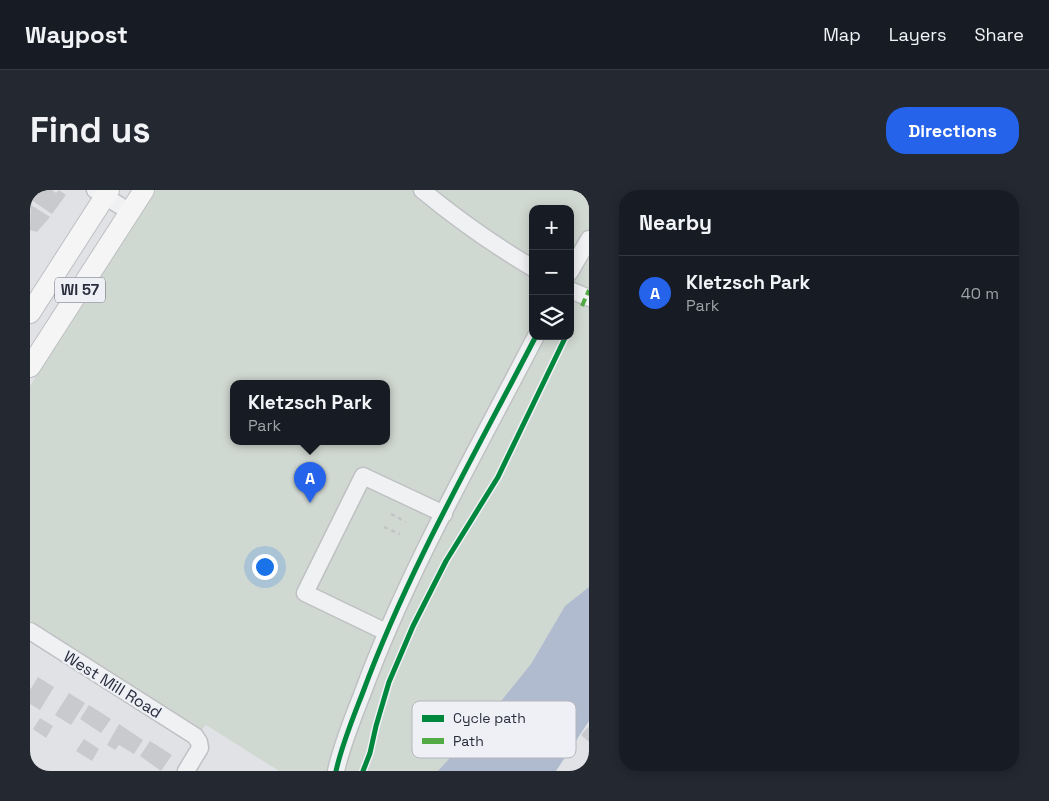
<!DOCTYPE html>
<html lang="en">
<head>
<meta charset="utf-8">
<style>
  :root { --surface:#171b24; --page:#242831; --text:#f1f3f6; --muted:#9ea1a6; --line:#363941; --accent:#2563eb }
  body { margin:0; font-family:"Space Grotesk",sans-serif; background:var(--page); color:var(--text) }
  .controls { position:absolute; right:15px; top:15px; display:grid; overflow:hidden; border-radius:10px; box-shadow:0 2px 12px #0003 }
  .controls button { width:45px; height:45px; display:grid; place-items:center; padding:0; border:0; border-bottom:1px solid var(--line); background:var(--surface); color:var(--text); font:25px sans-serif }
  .you { position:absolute; left:234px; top:376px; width:18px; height:18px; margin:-12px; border:4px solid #fff; border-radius:50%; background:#1a73e8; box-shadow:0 0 0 8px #1a73e833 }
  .badge { display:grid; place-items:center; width:32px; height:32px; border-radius:50%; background:var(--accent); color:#fff; font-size:16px; font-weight:700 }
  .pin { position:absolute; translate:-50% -41px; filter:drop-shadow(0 1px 2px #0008) }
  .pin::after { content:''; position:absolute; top:26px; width:18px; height:15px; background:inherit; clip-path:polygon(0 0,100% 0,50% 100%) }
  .popup { position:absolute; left:200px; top:190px; width:160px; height:65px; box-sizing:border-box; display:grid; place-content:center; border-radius:10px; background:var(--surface); filter:drop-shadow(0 1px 4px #0005); font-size:16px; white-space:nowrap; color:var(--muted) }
  .popup b { font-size:19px; color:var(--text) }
  .popup::after { content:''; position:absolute; left:50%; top:100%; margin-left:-10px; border:10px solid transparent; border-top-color:var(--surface) }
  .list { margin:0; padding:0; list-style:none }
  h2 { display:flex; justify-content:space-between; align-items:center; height:65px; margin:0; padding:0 20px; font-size:21px }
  h2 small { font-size:16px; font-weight:400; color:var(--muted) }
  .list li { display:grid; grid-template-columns:32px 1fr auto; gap:15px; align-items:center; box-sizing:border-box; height:75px; padding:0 20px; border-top:1px solid var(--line) }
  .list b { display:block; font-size:19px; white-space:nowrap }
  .list p { margin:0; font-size:16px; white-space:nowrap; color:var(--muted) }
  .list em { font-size:16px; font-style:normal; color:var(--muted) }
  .icon { flex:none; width:28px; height:28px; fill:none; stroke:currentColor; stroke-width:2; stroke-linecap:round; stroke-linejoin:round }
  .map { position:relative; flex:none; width:559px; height:581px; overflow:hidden; border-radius:20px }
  header { display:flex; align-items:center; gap:30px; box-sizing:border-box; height:70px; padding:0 25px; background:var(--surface); border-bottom:1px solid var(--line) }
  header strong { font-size:24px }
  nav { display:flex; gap:28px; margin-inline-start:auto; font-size:18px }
  .intro { display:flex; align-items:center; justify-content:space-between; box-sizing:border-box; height:120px; padding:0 30px }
  h1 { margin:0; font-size:35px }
  .button { padding:12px 22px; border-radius:20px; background:var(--accent); color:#fff; font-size:18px; font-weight:700 }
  main { display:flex; gap:30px; padding:0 30px }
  aside { flex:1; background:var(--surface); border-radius:20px; box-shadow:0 2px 12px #0003 }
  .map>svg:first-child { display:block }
  .green { fill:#d0d9d1; fill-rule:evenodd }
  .water { fill:#b1bbcf }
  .building { fill:#c9cace }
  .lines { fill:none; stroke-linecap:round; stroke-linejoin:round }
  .minor-casing { stroke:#bfc0c3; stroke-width:19 }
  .major-casing { stroke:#bebfc3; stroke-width:22 }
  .path { stroke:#c2c3c7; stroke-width:2.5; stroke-dasharray:4 4; stroke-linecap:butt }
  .minor { stroke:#f0f1f3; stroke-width:16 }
  .major { stroke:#f5f5f6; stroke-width:20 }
  .quiet { stroke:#53ab46; stroke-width:4; stroke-dasharray:8 4; stroke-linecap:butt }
  .cycleway-casing { stroke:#eff0f5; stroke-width:8 }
  .cycleway { stroke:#00873e; stroke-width:5 }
  .labels { text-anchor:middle; stroke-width:4.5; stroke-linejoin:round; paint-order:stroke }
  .shield { fill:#eff0f5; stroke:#646874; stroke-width:1 }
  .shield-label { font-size:15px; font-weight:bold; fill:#292d3d }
  .street-label { font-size:16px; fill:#292d3d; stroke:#eff0f5 }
  .key { fill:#eff0f5; stroke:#b4b6be; stroke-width:1 }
  .key-label { font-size:14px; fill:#292d3d }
</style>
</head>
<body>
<header>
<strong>Waypost</strong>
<nav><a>Map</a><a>Layers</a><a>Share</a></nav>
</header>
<div class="intro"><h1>Find us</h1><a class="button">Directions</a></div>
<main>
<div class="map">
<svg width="559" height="581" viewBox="0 0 559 581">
  <rect width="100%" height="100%" fill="#e1e2e5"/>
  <path class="green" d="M 126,0 L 559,0 L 559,462 L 465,581 L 249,581 L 176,535 L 172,540 L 0,430 L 0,196 ZM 503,19 L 540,19 L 540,146 L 503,146 ZM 204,194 L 356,194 L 356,252 L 204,252 Z"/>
  <path class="water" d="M 559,397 L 559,531 L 526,581 L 408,581 L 467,516 L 501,474 L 535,416 Z"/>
  <path class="building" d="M 6,0 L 22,0 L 26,3 L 29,0 L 36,5 L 22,24 L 0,9 Z
    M 1,15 L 20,27 L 7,42 L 0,40 Z
    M 8,487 L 24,497 L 10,520 L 0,514 L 0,500 Z
    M 39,503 L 55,513 L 41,535 L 25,525 Z
    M 59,515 L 81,529 L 71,543 L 50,529 Z
    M 10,528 L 23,536 L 16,548 L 3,539 Z
    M 89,534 L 113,550 L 104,564 L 89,555 L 85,560 L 77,555 Z
    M 558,537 L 559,538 L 559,552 L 551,545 Z
    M 54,549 L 69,559 L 62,571 L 46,561 Z
    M 120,551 L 142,565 L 131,581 L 110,566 Z"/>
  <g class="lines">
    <defs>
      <path id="minor" d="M 65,0 L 100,22
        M 392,0 C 427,29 464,55 503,78
        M 540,82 L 559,49
        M 540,100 L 559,108
        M 0,441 L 165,546 L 169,552 L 170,558 L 156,581
        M 356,442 L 275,403 L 333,286 L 414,324
        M 306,581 C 312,554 323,528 333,502 C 378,380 446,262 506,146"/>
      <path id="major" d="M 0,123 L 79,0
        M 0,177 L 114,0"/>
    </defs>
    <use href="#minor" class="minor-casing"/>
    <use href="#major" class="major-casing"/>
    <path class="path" d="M 361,324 L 376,332
      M 354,337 L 370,344
      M 334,580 L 335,581"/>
    <use href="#minor" class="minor"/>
    <use href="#major" class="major"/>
    <path class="quiet" d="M 552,116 L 559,100"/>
    <defs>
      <path id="cycleway" d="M 306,581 C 312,554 323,528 333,502 C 378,380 446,262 506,146
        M 333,581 L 340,563 L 346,536 L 359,492 L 383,436 L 416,371 L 468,287 L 536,146"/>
    </defs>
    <use href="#cycleway" class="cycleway-casing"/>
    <use href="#cycleway" class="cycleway"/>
  </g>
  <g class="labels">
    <rect class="shield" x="25" y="87.5" width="50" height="25" rx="4"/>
    <g class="shield-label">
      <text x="50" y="105">WI 57</text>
    </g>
    <g class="street-label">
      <text transform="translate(83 494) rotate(32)" y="6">West Mill Road</text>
    </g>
  </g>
  <rect x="382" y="511" width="164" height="57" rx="8" class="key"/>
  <rect x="392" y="525" width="22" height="7" fill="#00873e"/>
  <rect x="392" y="548" width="22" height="6" fill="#53ab46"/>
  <g class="key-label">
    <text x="423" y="533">Cycle path</text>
    <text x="423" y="556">Path</text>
  </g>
</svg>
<div class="controls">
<button>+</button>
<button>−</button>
<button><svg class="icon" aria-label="layers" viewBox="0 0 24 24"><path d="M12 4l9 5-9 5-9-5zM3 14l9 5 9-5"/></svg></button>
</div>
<div class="you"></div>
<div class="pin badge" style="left:280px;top:313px">A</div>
<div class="popup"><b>Kletzsch Park</b>Park</div>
</div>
<aside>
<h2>Nearby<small></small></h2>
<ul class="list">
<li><span class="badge">A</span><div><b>Kletzsch Park</b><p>Park</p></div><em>40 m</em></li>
</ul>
</aside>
</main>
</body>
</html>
